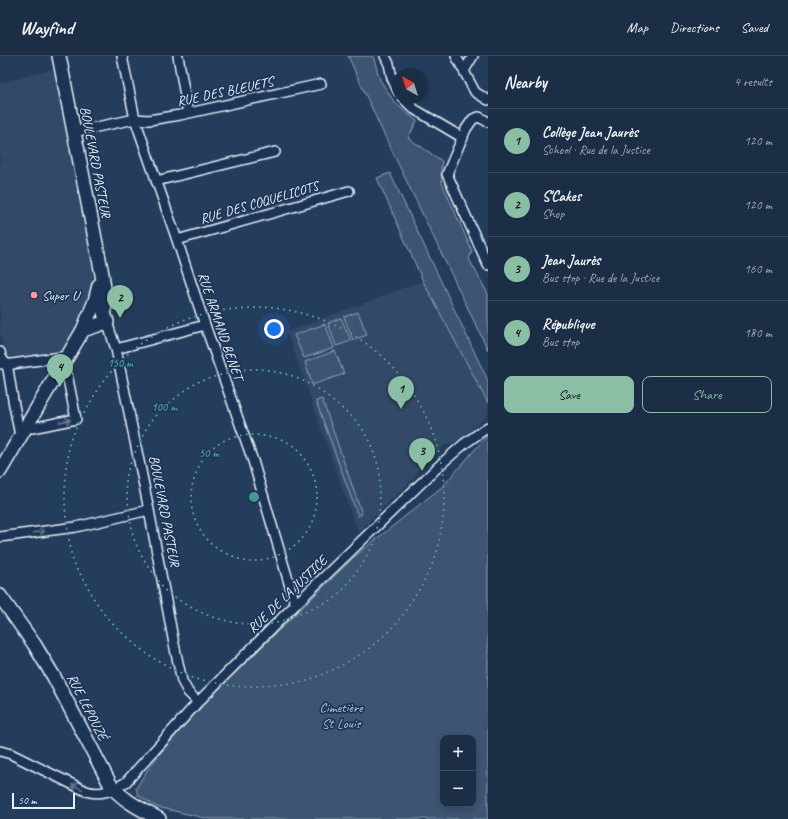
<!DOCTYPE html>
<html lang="en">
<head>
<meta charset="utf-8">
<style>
  :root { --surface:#1c2e46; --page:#293a51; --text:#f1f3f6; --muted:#a0a8b3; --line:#3a4a5f; --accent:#8abfa5 }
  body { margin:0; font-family:Caveat,sans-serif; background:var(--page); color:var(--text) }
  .controls { position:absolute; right:12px; bottom:12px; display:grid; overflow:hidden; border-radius:8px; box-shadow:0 2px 6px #0003 }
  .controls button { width:36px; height:36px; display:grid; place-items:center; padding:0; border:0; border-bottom:1px solid var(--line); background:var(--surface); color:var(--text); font:20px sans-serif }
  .compass { position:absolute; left:392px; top:12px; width:36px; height:36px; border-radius:50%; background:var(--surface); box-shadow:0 2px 6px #0003; rotate:321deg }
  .scale { position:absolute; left:12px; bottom:10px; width:63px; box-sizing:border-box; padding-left:4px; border:2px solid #e8f1f8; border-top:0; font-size:11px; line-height:14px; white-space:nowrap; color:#e8f1f8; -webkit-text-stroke:3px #1d3557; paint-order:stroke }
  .you { position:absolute; left:274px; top:273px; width:14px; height:14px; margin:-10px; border:3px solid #fff; border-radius:50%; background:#1a73e8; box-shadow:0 0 0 6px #1a73e833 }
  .badge { display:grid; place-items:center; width:26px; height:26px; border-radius:50%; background:var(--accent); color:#111; font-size:13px; font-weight:700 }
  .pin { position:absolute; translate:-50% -33px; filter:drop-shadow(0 1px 2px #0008) }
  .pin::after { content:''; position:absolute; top:21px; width:14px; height:12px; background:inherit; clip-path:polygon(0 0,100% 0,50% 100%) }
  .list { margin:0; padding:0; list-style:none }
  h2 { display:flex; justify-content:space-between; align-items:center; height:52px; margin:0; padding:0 16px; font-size:17px }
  h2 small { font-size:13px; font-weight:400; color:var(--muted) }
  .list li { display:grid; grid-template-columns:26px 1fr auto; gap:12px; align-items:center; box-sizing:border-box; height:64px; padding:0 16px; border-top:1px solid var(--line) }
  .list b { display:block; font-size:15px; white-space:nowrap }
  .list p { margin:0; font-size:13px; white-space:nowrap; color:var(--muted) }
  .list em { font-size:13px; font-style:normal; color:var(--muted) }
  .actions { display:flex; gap:8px; padding:12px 16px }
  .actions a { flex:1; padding:9px 0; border:1px solid var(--accent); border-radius:8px; text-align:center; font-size:14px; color:var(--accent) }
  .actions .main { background:var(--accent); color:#111 }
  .map { position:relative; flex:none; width:488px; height:763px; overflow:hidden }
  header { display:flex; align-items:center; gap:24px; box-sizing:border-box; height:56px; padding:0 20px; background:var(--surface); border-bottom:1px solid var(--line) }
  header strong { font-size:19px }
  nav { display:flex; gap:22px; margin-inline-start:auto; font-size:14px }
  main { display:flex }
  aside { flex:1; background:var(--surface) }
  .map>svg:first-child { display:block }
  .built { fill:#334a68 }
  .green { fill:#3e5472; stroke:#93a2b5; fill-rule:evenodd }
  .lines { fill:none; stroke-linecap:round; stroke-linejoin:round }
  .street-casing { stroke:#e8f1f8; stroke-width:12 }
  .secondary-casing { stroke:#e8f1f8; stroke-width:16 }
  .street { stroke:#1d3557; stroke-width:9 }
  .secondary { stroke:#1d3557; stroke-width:13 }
  .oneway { stroke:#64778f }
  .ring { fill:none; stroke:#459590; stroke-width:2; stroke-dasharray:2 4 }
  .poi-dot { fill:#ff9aa2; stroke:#1d3557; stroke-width:1.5 }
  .labels { text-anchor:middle; stroke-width:3.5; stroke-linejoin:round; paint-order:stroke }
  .street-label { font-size:14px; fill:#e8f1f8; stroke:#1d3557 }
  .poi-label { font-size:14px; fill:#e8f1f8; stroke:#1d3557; text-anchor:start }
  .park-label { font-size:14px; fill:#b5c2d0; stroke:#1d3557 }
  .centre { fill:#459590; stroke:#1d3557; stroke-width:2 }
  .ring-label { font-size:12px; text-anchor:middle; font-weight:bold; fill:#459590; stroke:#1d3557; stroke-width:3.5; stroke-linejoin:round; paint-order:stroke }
</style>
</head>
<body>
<header>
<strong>Wayfind</strong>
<nav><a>Map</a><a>Directions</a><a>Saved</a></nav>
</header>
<main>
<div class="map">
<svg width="488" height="763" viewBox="0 0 488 763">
  <rect width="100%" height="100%" fill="#253d5d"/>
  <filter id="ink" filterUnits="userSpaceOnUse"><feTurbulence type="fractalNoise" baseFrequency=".025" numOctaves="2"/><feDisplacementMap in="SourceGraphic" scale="8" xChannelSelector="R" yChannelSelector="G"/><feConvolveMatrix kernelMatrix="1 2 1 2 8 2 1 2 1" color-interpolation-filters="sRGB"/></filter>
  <g filter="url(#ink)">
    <path class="built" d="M 54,13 L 94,216 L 89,245 L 63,296 L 10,304 L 6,299 L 0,277 L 0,27 Z
      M 423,225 L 488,347 L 488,359 L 457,386 L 446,388 L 416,416 L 415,421 L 358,476 L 287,276 Z"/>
    <path class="green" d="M 348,0 L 373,0 L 380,24 L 395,47 L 417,65 L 408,82 L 442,105 L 441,114 L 442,127 L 472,195 L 469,203 L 488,238 L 488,294 L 380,70 Z
      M 390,117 L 488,325 L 488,347 L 423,225 L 377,122 Z
      M 358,256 L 367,279 L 353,284 L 344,261 Z
      M 341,262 L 351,285 L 336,290 L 328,267 Z
      M 325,268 L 334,292 L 304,302 L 294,279 Z
      M 335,295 L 344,318 L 312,329 L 305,306 Z
      M 322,343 L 362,458 L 358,460 L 316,345 Z
      M 488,380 L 488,763 L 209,763 L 157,751 L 138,739 L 136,732 L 148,713 L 162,695 L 193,660 L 226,626 L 354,501 L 443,430 L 486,381 ZM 443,682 L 473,682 L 473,748 L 443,748 Z"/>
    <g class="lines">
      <defs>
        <path id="street" d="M 122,0 L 135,63 L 177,184 L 205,269 L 253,405 L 294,544 L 297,547
          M 178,0 L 188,57
          M 385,0 L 389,8 L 392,22 L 398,35
          M 456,0 L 475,36 L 488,44
          M 464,15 L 473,0
          M 403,42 L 414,53 L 463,82
          M 488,66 L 479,61 L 473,63 L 466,73 L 447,118 L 488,209
          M 73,76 L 135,63 L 149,64 L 180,59 L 321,28
          M 156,125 L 275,96
          M 177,184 L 349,135
          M 107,266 L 116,293 L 149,454 L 174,588 L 182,625 L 188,636 L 198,646
          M 116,293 L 205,269
          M 0,296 L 1,301 L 6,308 L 8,313 L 13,344 L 20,380
          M 1,308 L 12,308 L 68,300
          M 27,369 L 32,372 L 76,363 L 67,318 L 60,314
          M 0,481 L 76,471 L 149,454
          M 0,695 L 11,698 L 86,735 C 101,740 113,734 126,726 L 198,646 L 297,547 L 441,408 L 464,388 L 488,371"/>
        <path id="secondary" d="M 59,0 L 102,218 L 105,239 L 104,257 L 107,266 L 83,274
          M 0,415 L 83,274 L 95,245 L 99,229
          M 0,540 L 34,588 L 54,621 L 110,728 C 122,744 141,753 159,763"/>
      </defs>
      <use href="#street" class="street-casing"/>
      <use href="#secondary" class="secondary-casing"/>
      <use href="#street" class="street"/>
      <use href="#secondary" class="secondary"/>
    </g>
    <defs><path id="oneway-shaft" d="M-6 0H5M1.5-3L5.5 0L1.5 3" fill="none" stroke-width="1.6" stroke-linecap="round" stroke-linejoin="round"/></defs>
    <g class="oneway">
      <use href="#oneway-shaft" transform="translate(65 365) rotate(-12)"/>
      <use href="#oneway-shaft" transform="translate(39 476) rotate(-8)"/>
      <use href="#oneway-shaft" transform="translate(77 731) rotate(-154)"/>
    </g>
  </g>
  <g class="ring">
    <circle cx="254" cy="441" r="63"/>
    <circle cx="254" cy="441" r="127"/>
    <circle cx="254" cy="441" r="190"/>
  </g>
  <circle class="poi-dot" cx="34" cy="239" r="4"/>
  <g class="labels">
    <g class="street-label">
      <text transform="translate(225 35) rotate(-12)" y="5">RUE DES BLEUETS</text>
      <text transform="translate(96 106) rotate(79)" y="5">BOULEVARD PASTEUR</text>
      <text transform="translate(259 146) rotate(-16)" y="5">RUE DES COQUELICOTS</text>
      <text transform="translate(221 270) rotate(71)" y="5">RUE ARMAND BENET</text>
      <text transform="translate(165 455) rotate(79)" y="5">BOULEVARD PASTEUR</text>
      <text transform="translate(287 538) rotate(-44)" y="5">RUE DE LA JUSTICE</text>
      <text transform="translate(88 651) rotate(63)" y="5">RUE LEPOUZÉ</text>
    </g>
    <g class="poi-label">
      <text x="42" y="244">Super U</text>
    </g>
    <g class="park-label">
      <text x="341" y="656">Cimetière<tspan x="341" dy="16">St Louis</tspan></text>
    </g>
  </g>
  <circle cx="254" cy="441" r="6" class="centre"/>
  <g class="ring-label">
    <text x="120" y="311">150 m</text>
    <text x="164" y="355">100 m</text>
    <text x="209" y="401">50 m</text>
  </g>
</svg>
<div class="controls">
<button>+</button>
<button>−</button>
</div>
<svg class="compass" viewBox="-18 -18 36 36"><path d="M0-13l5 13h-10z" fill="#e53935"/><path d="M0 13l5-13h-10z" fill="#a0a8b3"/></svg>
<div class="scale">50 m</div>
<div class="you"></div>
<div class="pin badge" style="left:401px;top:353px">1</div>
<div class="pin badge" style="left:120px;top:262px">2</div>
<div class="pin badge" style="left:422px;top:415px">3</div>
<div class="pin badge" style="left:60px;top:331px">4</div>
</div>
<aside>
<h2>Nearby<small>4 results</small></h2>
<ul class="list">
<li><span class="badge">1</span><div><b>Collège Jean Jaurès</b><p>School · Rue de la Justice</p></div><em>120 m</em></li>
<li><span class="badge">2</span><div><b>S'Cakes</b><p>Shop</p></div><em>120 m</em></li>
<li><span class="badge">3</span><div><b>Jean Jaurès</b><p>Bus stop · Rue de la Justice</p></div><em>160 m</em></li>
<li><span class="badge">4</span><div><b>République</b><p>Bus stop</p></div><em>180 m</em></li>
</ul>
<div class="actions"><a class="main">Save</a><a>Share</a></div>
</aside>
</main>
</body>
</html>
